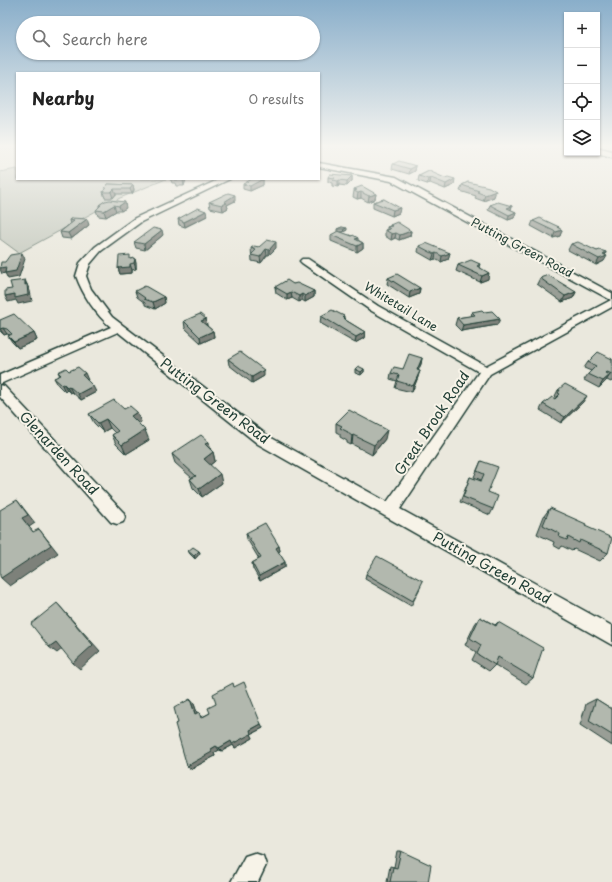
<!DOCTYPE html>
<html lang="en">
<head>
<meta charset="utf-8">
<style>
  :root { --surface:#fff; --page:#f6f6f6; --text:#222; --muted:#767676; --line:#e0e0e0 }
  body { margin:0; font-family:"Playpen Sans",sans-serif; background:var(--page); color:var(--text) }
  .controls { position:absolute; right:12px; top:12px; display:grid; overflow:hidden; border-radius:0px; box-shadow:0 1px 3px #0004 }
  .controls button { width:36px; height:36px; display:grid; place-items:center; padding:0; border:0; border-bottom:1px solid var(--line); background:var(--surface); color:var(--text); font:20px sans-serif }
  .list { margin:0; padding:0; list-style:none }
  h2 { display:flex; justify-content:space-between; align-items:center; height:52px; margin:0; padding:0 16px; font-size:17px }
  h2 small { font-size:13px; font-weight:400; color:var(--muted) }
  .icon { flex:none; width:22px; height:22px; fill:none; stroke:currentColor; stroke-width:2; stroke-linecap:round; stroke-linejoin:round }
  .map { position:relative; flex:none; width:612px; height:882px; overflow:hidden }
  .search { position:absolute; background:var(--surface); box-shadow:0 1px 3px #0004; left:16px; top:16px; width:304px; height:44px; display:flex; align-items:center; gap:10px; box-sizing:border-box; padding:0 14px; border-radius:22px; color:var(--muted); font-size:15px }
  .panel { position:absolute; background:var(--surface); box-shadow:0 1px 3px #0004; left:16px; top:72px; width:304px; height:108px; border-radius:0px }
  .map>svg:first-child { display:block }
  .green { fill:#c8ccc1; stroke:#74847a }
  .lines { fill:none; stroke-linecap:round; stroke-linejoin:round }
  .minor-casing { stroke:#1f3d34; stroke-width:3 }
  .highway-casing { stroke:#1f3d34; stroke-width:3 }
  .minor { fill:#f7f3e8; fill-rule:evenodd }
  .highway { fill:#f7f3e8; fill-rule:evenodd }
  .wall { fill:#999e96; stroke:#1f3d34 }
  .shaded-wall { fill:#7d817a; stroke:#1f3d34 }
  .building { fill:#b2b8ae; stroke:#1f3d34 }
  .labels { text-anchor:middle; stroke-width:4; stroke-linejoin:round; paint-order:stroke }
  .far-street-label { font-size:12px; fill:#1f3d34; stroke:#f7f3e8 }
  .street-label { font-size:14px; fill:#1f3d34; stroke:#f7f3e8 }
</style>
</head>
<body>
<div class="map">
<svg width="612" height="882" viewBox="0 0 612 882">
  <rect width="100%" height="100%" fill="#eae8dd"/>
  <filter id="ink" filterUnits="userSpaceOnUse"><feTurbulence type="fractalNoise" baseFrequency=".025" numOctaves="2"/><feDisplacementMap in="SourceGraphic" scale="8" xChannelSelector="R" yChannelSelector="G"/><feConvolveMatrix kernelMatrix="1 2 1 2 8 2 1 2 1" color-interpolation-filters="sRGB"/></filter>
  <g filter="url(#ink)">
    <path class="green" d="M 17,169 L 17,179 L 166,179 L 120,198 L 19,253 L 0,239 L 0,172 Z"/>
    <g class="lines">
      <defs>
        <path id="minor" d="M 319,163 L 396,177 L 612,293 L 612,307 L 490,374 L 400,509 L 612,626 L 612,645 L 258,444 L 118,332 L 0,384 L 0,375 L 111,327 C 96,315 83,295 76,276 L 80,263 L 95,247 L 135,218 L 220,179 L 230,179 L 141,222 L 101,251 L 90,264 L 86,276 L 91,289 L 112,317 L 268,436 L 387,502 L 479,372 L 370,310 L 302,263 L 300,261 L 302,259 L 308,259 L 378,306 L 486,366 L 611,300 L 391,181 L 319,167 Z
          M 0,385 L 4,386 L 123,512 L 125,517 L 123,522 L 117,524 L 111,522 L 0,397 Z
          M 254,853 L 263,856 L 266,865 L 258,882 L 231,882 L 245,856 Z"/>
        <path id="highway" d="M 597,147 L 612,151 L 612,157 L 597,153 Z"/>
      </defs>
      <use href="#minor" class="minor-casing"/>
      <use href="#highway" class="highway-casing"/>
      <use href="#minor" class="minor"/>
      <use href="#highway" class="highway"/>
    </g>
    <path class="wall" d="M 393,164 L 416,166 L 415,171 L 409,174 L 392,169 Z
      M 429,171 L 454,185 L 445,189 L 430,183 L 427,184 L 418,181 L 419,176 Z
      M 352,176 L 352,181 L 347,186 L 339,185 L 338,187 L 332,186 L 332,183 L 328,182 L 328,177 Z
      M 170,179 L 186,179 L 184,186 L 176,186 L 175,183 L 172,183 L 171,180 L 170,180 Z
      M 263,179 L 263,185 L 250,191 L 243,189 L 243,184 Z
      M 468,182 L 494,197 L 483,201 L 475,198 L 476,196 L 460,191 L 462,185 Z
      M 108,184 L 133,185 L 134,190 L 132,194 L 116,194 L 113,198 L 105,198 L 103,192 Z
      M 354,189 L 376,194 L 375,199 L 368,202 L 361,198 L 357,199 L 353,197 L 354,191 Z
      M 384,199 L 399,213 L 392,216 L 373,208 L 373,202 Z
      M 105,201 L 126,208 L 121,211 L 116,211 L 106,217 L 98,216 L 96,210 L 99,207 L 99,205 Z
      M 235,201 L 227,205 L 228,208 L 223,211 L 210,208 L 209,202 Z
      M 490,205 L 512,206 L 511,210 L 516,212 L 514,218 L 508,220 L 488,210 Z
      M 207,216 L 185,227 L 179,225 L 178,219 Z
      M 72,218 L 89,225 L 71,239 L 62,238 L 60,232 L 70,224 L 69,220 Z
      M 533,221 L 559,227 L 558,228 L 562,230 L 560,236 L 553,238 L 531,226 Z
      M 390,225 L 411,231 L 410,236 L 399,240 L 395,238 L 391,240 L 385,236 L 385,230 L 387,230 L 387,227 L 390,226 Z
      M 342,227 L 347,230 L 343,232 L 339,232 L 352,236 L 358,238 L 358,240 L 363,243 L 363,248 L 357,252 L 331,241 L 331,235 L 338,232 L 337,232 L 337,229 Z
      M 163,235 L 145,250 L 136,248 L 134,242 Z
      M 571,244 L 597,251 L 606,252 L 604,261 L 596,265 L 568,250 Z
      M 419,246 L 450,253 L 448,259 L 441,262 L 435,259 L 432,260 L 418,252 Z
      M 259,247 L 276,248 L 269,255 L 267,255 L 261,263 L 252,261 L 251,248 Z
      M 135,258 L 136,264 L 136,269 L 132,270 L 132,273 L 120,274 L 118,268 L 132,259 Z
      M 480,264 L 479,267 L 488,279 L 480,282 L 456,271 L 458,265 Z
      M 388,278 L 420,288 L 419,294 L 409,298 L 387,284 Z
      M 540,278 L 576,292 L 573,298 L 562,302 L 537,284 Z
      M 293,284 L 314,291 L 314,297 L 305,302 L 302,300 L 299,302 L 292,298 L 287,300 L 276,293 L 275,287 Z
      M 135,291 L 164,297 L 165,303 L 155,309 L 145,305 L 145,303 L 137,297 Z
      M 472,312 L 497,325 L 461,331 L 455,325 L 457,318 L 471,316 Z
      M 321,316 L 344,316 L 344,318 L 347,321 L 365,332 L 364,338 L 355,343 L 320,323 Z
      M 206,319 L 207,326 L 213,331 L 214,337 L 201,343 L 185,328 L 184,321 Z
      M 0,320 L 34,333 L 37,340 L 18,348 L 12,342 L 8,336 L 10,335 L 7,334 L 4,335 L 0,331 Z
      M 422,358 L 421,364 L 418,370 L 418,377 L 412,392 L 395,388 L 397,381 L 390,379 L 391,373 L 403,369 Z
      M 228,359 L 264,376 L 252,383 L 229,365 Z
      M 612,359 L 612,381 L 611,382 L 607,380 L 599,388 L 584,380 L 588,374 L 591,371 L 584,368 L 588,362 Z
      M 355,369 L 364,369 L 364,372 L 361,375 L 355,373 Z
      M 69,371 L 88,380 L 87,380 L 96,392 L 81,400 L 72,392 L 70,393 L 67,390 L 65,392 L 58,385 L 54,378 L 60,376 L 58,372 Z
      M 558,390 L 583,402 L 561,423 L 540,410 L 543,404 L 554,399 L 556,396 L 555,396 Z
      M 124,409 L 137,412 L 141,422 L 138,423 L 149,440 L 126,454 L 116,444 L 112,435 L 115,433 L 110,428 L 103,432 L 94,423 L 89,414 Z
      M 336,423 L 385,439 L 372,455 L 352,444 L 351,445 L 347,443 L 347,441 L 340,437 L 340,434 L 336,432 Z
      M 211,450 L 213,452 L 215,461 L 210,465 L 222,483 L 202,497 L 193,488 L 190,479 L 192,478 L 175,463 L 172,454 Z
      M 481,461 L 488,492 L 493,509 L 490,515 L 460,502 L 470,477 L 480,481 L 481,480 L 474,477 Z
      M 550,508 L 585,526 L 608,553 L 600,561 L 574,549 L 572,551 L 562,546 L 560,549 L 553,545 L 554,542 L 537,534 L 544,516 Z
      M 246,533 L 279,546 L 280,551 L 278,552 L 285,562 L 285,567 L 260,581 L 253,569 L 252,563 L 259,559 L 247,539 Z
      M 188,551 L 199,551 L 200,553 L 195,559 L 190,554 Z
      M 366,574 L 421,586 L 411,606 L 365,579 Z
      M 480,617 L 495,625 L 498,622 L 533,678 L 526,684 L 495,665 L 489,671 L 472,660 L 476,652 L 465,645 L 475,624 Z
      M 234,687 L 261,724 L 263,728 L 251,734 L 253,738 L 235,748 L 233,745 L 222,751 L 219,750 L 214,753 L 215,756 L 191,769 L 187,766 L 178,723 L 190,699 L 194,704 L 197,713 L 202,717 L 210,713 L 216,704 Z
      M 596,699 L 612,709 L 612,746 L 580,725 L 586,704 Z
      M 397,851 L 401,851 L 428,882 L 387,882 L 390,866 L 394,867 Z"/>
    <path class="shaded-wall" d="M 416,166 L 415,171 L 409,174 L 410,169 Z
      M 352,176 L 352,181 L 347,186 L 347,181 Z
      M 431,178 L 430,183 L 427,184 L 428,179 Z
      M 183,179 L 186,179 L 184,186 L 183,180 Z
      M 263,179 L 263,185 L 250,191 L 250,186 Z
      M 455,179 L 454,185 L 445,189 L 446,184 Z
      M 339,180 L 339,185 L 338,187 L 338,181 Z
      M 133,185 L 134,190 L 132,194 L 130,189 Z
      M 114,189 L 116,194 L 113,198 L 111,192 Z
      M 496,191 L 494,197 L 483,201 L 485,195 Z
      M 361,192 L 361,198 L 357,199 L 358,193 Z
      M 376,194 L 375,199 L 368,202 L 369,196 Z
      M 235,195 L 235,201 L 227,205 L 228,208 L 223,211 L 222,205 L 224,202 Z
      M 125,202 L 126,208 L 121,211 L 119,206 Z
      M 114,205 L 116,211 L 106,217 L 104,211 Z
      M 512,206 L 510,212 L 507,208 Z
      M 400,208 L 399,213 L 392,216 L 393,210 Z
      M 206,211 L 207,216 L 185,227 L 184,222 Z
      M 516,212 L 514,218 L 508,220 L 509,215 Z
      M 87,219 L 89,225 L 71,239 L 68,233 Z
      M 557,227 L 559,227 L 556,232 L 562,230 L 560,236 L 553,238 Z
      M 347,228 L 347,230 L 343,232 L 344,229 Z
      M 162,230 L 163,235 L 145,250 L 144,244 Z
      M 411,231 L 410,236 L 399,240 L 400,235 Z
      M 396,233 L 395,238 L 391,240 L 392,234 Z
      M 276,242 L 276,248 L 269,255 L 269,250 Z
      M 363,243 L 363,248 L 357,252 L 357,246 Z
      M 266,249 L 267,255 L 261,263 L 260,257 Z
      M 606,252 L 604,257 L 607,256 L 604,261 L 596,265 L 599,259 L 603,254 Z
      M 22,253 L 25,259 L 19,277 L 8,279 L 5,273 L 2,274 L 0,269 L 0,268 Z
      M 436,253 L 435,259 L 432,260 L 434,254 Z
      M 450,253 L 448,259 L 441,262 L 442,256 Z
      M 135,258 L 136,264 L 136,269 L 134,263 Z
      M 130,264 L 132,270 L 132,273 L 120,274 L 118,268 Z
      M 489,273 L 488,279 L 480,282 L 482,276 Z
      M 25,280 L 30,291 L 32,301 L 18,304 L 16,300 L 8,302 L 5,296 L 15,294 L 25,285 Z
      M 420,288 L 419,294 L 409,298 L 410,292 Z
      M 314,291 L 314,297 L 305,302 L 305,296 Z
      M 291,292 L 292,298 L 287,300 L 287,294 Z
      M 576,292 L 573,298 L 562,302 L 565,296 Z
      M 302,294 L 302,300 L 299,302 L 299,296 Z
      M 164,297 L 165,303 L 155,309 L 153,302 Z
      M 206,319 L 207,326 L 201,321 Z
      M 500,319 L 497,325 L 461,331 L 463,325 Z
      M 3,328 L 7,334 L 4,335 L 0,329 Z
      M 213,331 L 214,337 L 201,343 L 200,337 Z
      M 365,332 L 364,338 L 355,343 L 356,337 Z
      M 34,333 L 37,340 L 18,348 L 14,342 Z
      M 422,358 L 421,364 L 416,376 L 417,370 Z
      M 364,369 L 364,372 L 361,375 L 361,372 Z
      M 264,370 L 264,376 L 252,383 L 252,377 Z
      M 420,371 L 418,377 L 412,392 L 413,386 Z
      M 85,373 L 88,380 L 85,381 L 82,375 Z
      M 610,375 L 606,381 L 599,388 L 603,381 Z
      M 64,384 L 67,390 L 65,392 L 62,385 Z
      M 69,386 L 72,392 L 70,393 L 67,387 Z
      M 93,386 L 96,392 L 81,400 L 78,394 Z
      M 587,396 L 583,402 L 561,423 L 565,417 Z
      M 137,412 L 141,422 L 134,426 L 131,416 Z
      M 106,419 L 110,428 L 103,432 L 98,423 Z
      M 145,430 L 149,440 L 126,454 L 122,445 Z
      M 387,430 L 385,439 L 372,455 L 374,445 Z
      M 353,435 L 352,444 L 351,445 L 352,436 Z
      M 209,442 L 211,451 L 205,444 Z
      M 213,452 L 215,461 L 206,468 L 204,459 Z
      M 220,474 L 222,483 L 202,497 L 199,489 Z
      M 17,500 L 35,523 L 29,527 L 40,541 L 22,518 Z
      M 39,529 L 58,553 L 10,586 L 1,578 Z
      M 279,546 L 280,551 L 276,554 L 276,548 Z
      M 199,551 L 200,553 L 195,559 L 194,556 Z
      M 285,562 L 285,567 L 260,581 L 259,576 Z
      M 57,603 L 100,651 L 80,669 L 73,663 Z
      M 56,642 L 63,648 L 57,653 L 49,647 Z
      M 190,699 L 194,704 L 199,718 L 195,714 Z
      M 261,724 L 263,728 L 251,734 L 253,738 L 235,748 L 233,745 L 222,751 L 219,748 Z
      M 216,746 L 219,750 L 214,753 L 215,756 L 191,769 L 187,766 Z"/>
    <path class="building" d="M 399,161 L 416,166 L 410,169 L 393,164 Z
      M 429,171 L 445,178 L 448,177 L 455,179 L 446,184 L 431,178 L 428,179 L 419,176 Z
      M 330,174 L 352,176 L 347,181 L 339,180 L 338,181 L 333,180 L 335,178 L 328,177 Z
      M 175,179 L 183,179 L 183,180 L 175,180 Z
      M 252,179 L 263,179 L 250,186 L 243,184 Z
      M 468,182 L 489,187 L 496,191 L 485,195 L 477,192 L 479,191 L 462,185 Z
      M 108,184 L 133,185 L 130,189 L 114,189 L 111,192 L 103,192 Z
      M 362,186 L 376,194 L 369,196 L 361,192 L 358,193 L 354,191 L 357,190 L 354,189 Z
      M 228,193 L 235,195 L 224,202 L 227,203 L 222,205 L 209,202 Z
      M 384,199 L 400,208 L 393,210 L 373,202 Z
      M 110,200 L 125,202 L 119,206 L 114,205 L 104,211 L 96,210 L 101,205 L 99,205 L 105,201 Z
      M 498,202 L 512,206 L 507,208 L 516,212 L 509,215 L 490,205 Z
      M 198,208 L 206,211 L 184,222 L 178,219 Z
      M 72,218 L 87,219 L 68,233 L 60,232 L 74,221 L 69,220 Z
      M 540,218 L 559,227 L 557,227 L 562,230 L 556,232 L 533,221 Z
      M 397,222 L 411,231 L 400,235 L 396,233 L 392,234 L 385,230 L 390,229 L 387,227 L 392,226 L 390,225 Z
      M 342,227 L 347,228 L 344,229 L 337,229 Z
      M 153,228 L 162,230 L 144,244 L 134,242 Z
      M 338,231 L 352,236 L 353,235 L 358,238 L 355,239 L 363,243 L 357,246 L 331,235 Z
      M 267,240 L 276,242 L 269,250 L 266,249 L 260,257 L 251,255 L 256,250 L 251,248 L 254,246 L 259,247 Z
      M 578,242 L 597,251 L 600,250 L 606,252 L 603,254 L 607,256 L 599,259 L 571,244 Z
      M 426,243 L 450,253 L 442,256 L 436,253 L 434,254 L 419,246 Z
      M 22,253 L 16,271 L 5,273 L 6,267 L 0,268 L 1,262 L 5,262 L 10,255 Z
      M 130,255 L 130,259 L 135,258 L 134,263 L 130,264 L 130,267 L 118,268 L 119,256 Z
      M 471,260 L 480,264 L 477,266 L 489,273 L 482,276 L 458,265 Z
      M 397,274 L 420,288 L 410,292 L 388,278 Z
      M 548,275 L 576,292 L 565,296 L 540,278 Z
      M 25,280 L 25,285 L 27,284 L 28,295 L 15,298 L 15,294 L 5,296 L 5,290 L 12,289 L 10,282 Z
      M 287,280 L 293,284 L 297,283 L 314,291 L 305,296 L 302,294 L 299,296 L 291,292 L 287,294 L 275,287 Z
      M 145,286 L 164,297 L 153,302 L 144,299 L 145,298 L 135,291 Z
      M 332,310 L 344,316 L 343,317 L 347,321 L 365,332 L 356,337 L 321,316 Z
      M 482,310 L 484,312 L 492,311 L 500,319 L 463,325 L 457,318 L 475,315 L 472,312 Z
      M 14,314 L 34,333 L 14,342 L 8,336 L 12,334 L 7,329 L 3,328 L 0,329 L 0,320 Z
      M 200,314 L 206,319 L 201,321 L 213,331 L 200,337 L 184,321 Z
      M 240,352 L 264,370 L 252,377 L 228,359 Z
      M 598,352 L 612,359 L 612,366 L 611,367 L 612,367 L 612,374 L 607,372 L 606,373 L 610,375 L 603,381 L 588,374 L 596,366 L 588,362 Z
      M 409,354 L 422,358 L 417,370 L 420,371 L 413,386 L 397,381 L 399,375 L 391,373 L 394,367 L 403,369 Z
      M 358,366 L 364,369 L 361,372 L 355,369 Z
      M 78,367 L 85,373 L 82,375 L 93,386 L 78,394 L 69,386 L 67,387 L 64,384 L 62,385 L 54,378 L 61,375 L 58,372 L 66,368 L 69,371 Z
      M 565,384 L 587,396 L 565,417 L 543,404 L 552,397 L 555,399 L 560,394 L 558,393 L 560,390 L 558,390 Z
      M 114,400 L 124,409 L 130,406 L 137,412 L 131,416 L 145,430 L 122,445 L 112,435 L 118,431 L 106,419 L 98,423 L 89,414 Z
      M 349,410 L 387,430 L 374,445 L 353,435 L 352,436 L 348,433 L 348,432 L 340,428 L 342,426 L 336,423 Z
      M 201,435 L 209,442 L 205,444 L 213,452 L 204,459 L 220,474 L 199,489 L 190,479 L 196,476 L 172,454 Z
      M 481,461 L 498,467 L 488,492 L 498,496 L 493,509 L 463,497 L 470,477 L 481,481 L 484,474 L 477,471 Z
      M 17,500 L 28,515 L 22,518 L 33,532 L 39,529 L 51,545 L 1,578 L 0,576 L 0,510 Z
      M 550,508 L 586,524 L 585,526 L 612,538 L 608,553 L 580,540 L 579,543 L 568,537 L 567,540 L 559,537 L 560,534 L 543,525 Z
      M 265,523 L 279,546 L 276,548 L 285,562 L 259,576 L 252,563 L 261,558 L 246,533 Z
      M 193,547 L 199,551 L 194,556 L 188,551 Z
      M 377,556 L 423,581 L 413,601 L 366,574 Z
      M 57,603 L 93,645 L 73,663 L 56,642 L 49,647 L 31,624 Z
      M 480,617 L 496,626 L 498,622 L 543,648 L 533,678 L 498,657 L 495,665 L 477,654 L 481,645 L 470,638 Z
      M 244,682 L 261,724 L 250,730 L 251,734 L 232,744 L 231,741 L 219,748 L 216,746 L 211,749 L 212,752 L 187,766 L 175,724 L 178,723 L 174,708 L 190,699 L 195,714 L 199,712 L 201,718 L 210,713 L 208,708 L 216,704 L 213,694 L 233,683 L 234,687 Z
      M 596,699 L 612,709 L 612,735 L 589,721 Z
      M 401,851 L 431,865 L 428,882 L 390,882 L 393,867 L 397,868 Z"/>
  </g>
  <linearGradient id="sky" x2="0" y2="1"><stop stop-color="#89aeca"/><stop offset="0.54" stop-color="#f6f5f0"/><stop offset="1" stop-color="#f6f5f0" stop-opacity="0"/></linearGradient>
  <rect width="612" height="270" fill="url(#sky)"/>
  <g class="labels">
    <g class="far-street-label">
      <text transform="translate(522 248) rotate(28)" y="4">Putting Green Road</text>
      <text transform="translate(401 307) rotate(31)" y="4">Whitetail Lane</text>
    </g>
    <g class="street-label">
      <text transform="translate(215 401) rotate(37)" y="5">Putting Green Road</text>
      <text transform="translate(432 423) rotate(-56)" y="5">Great Brook Road</text>
      <text transform="translate(59 453) rotate(47)" y="5">Glenarden Road</text>
      <text transform="translate(492 568) rotate(29)" y="5">Putting Green Road</text>
    </g>
  </g>
</svg>
<div class="controls">
<button>+</button>
<button>−</button>
<button><svg class="icon" aria-label="locate" viewBox="0 0 24 24"><circle cx="12" cy="12" r="6"/><path d="M12 2v4M12 18v4M2 12h4M18 12h4"/></svg></button>
<button><svg class="icon" aria-label="layers" viewBox="0 0 24 24"><path d="M12 4l9 5-9 5-9-5zM3 14l9 5 9-5"/></svg></button>
</div>
<div class="search"><svg class="icon" aria-label="search" viewBox="0 0 24 24"><circle cx="10" cy="10" r="6"/><path d="M15 15l6 6"/></svg>Search here</div>
<section class="panel">
<h2>Nearby<small>0 results</small></h2>
<ul class="list">
</ul>
</section>
</div>
</body>
</html>
